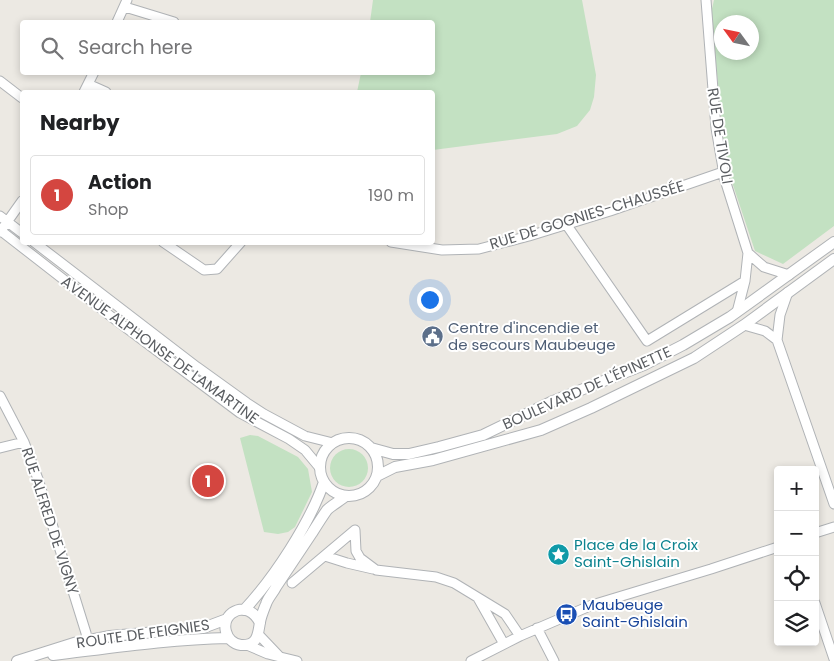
<!DOCTYPE html>
<html lang="en">
<head>
<meta charset="utf-8">
<style>
  :root { --surface:#fff; --page:#f2f2f2; --text:#202124; --muted:#757577; --line:#e0e0e0; --accent:#d44640 }
  body { margin:0; font-family:Poppins,sans-serif; background:var(--page); color:var(--text) }
  .controls { position:absolute; right:15px; bottom:15px; display:grid; overflow:hidden; border-radius:5px; box-shadow:0 2px 8px #0003 }
  .controls button { width:45px; height:45px; display:grid; place-items:center; padding:0; border:0; border-bottom:1px solid var(--line); background:var(--surface); color:var(--text); font:25px sans-serif }
  .compass { position:absolute; left:714px; top:15px; width:45px; height:45px; border-radius:50%; background:var(--surface); box-shadow:0 2px 8px #0003; rotate:303deg }
  .you { position:absolute; left:429px; top:299px; width:18px; height:18px; margin:-12px; border:4px solid #fff; border-radius:50%; background:#1a73e8; box-shadow:0 0 0 8px #1a73e833 }
  .badge { display:grid; place-items:center; width:32px; height:32px; border-radius:50%; background:var(--accent); color:#fff; font-size:16px; font-weight:700 }
  .pin { position:absolute; translate:-50% -50%; border:2px solid #fff; box-shadow:0 1px 5px #0006 }
  .list { margin:0; padding:0; list-style:none }
  h2 { display:flex; justify-content:space-between; align-items:center; height:65px; margin:0; padding:0 20px; font-size:21px }
  h2 small { font-size:16px; font-weight:400; color:var(--muted) }
  .list li { display:grid; grid-template-columns:32px 1fr auto; gap:15px; align-items:center; box-sizing:border-box; height:80px; margin:0 10px 10px; padding:0 10px; border:1px solid var(--line); border-radius:5px }
  .list b { display:block; font-size:19px; white-space:nowrap }
  .list p { margin:0; font-size:16px; white-space:nowrap; color:var(--muted) }
  .list em { font-size:16px; font-style:normal; color:var(--muted) }
  .icon { flex:none; width:28px; height:28px; fill:none; stroke:currentColor; stroke-width:2; stroke-linecap:round; stroke-linejoin:round }
  .map { position:relative; flex:none; width:834px; height:661px; overflow:hidden }
  .search { position:absolute; background:var(--surface); box-shadow:0 2px 8px #0003; left:20px; top:20px; width:415px; height:55px; display:flex; align-items:center; gap:12px; box-sizing:border-box; padding:0 18px; border-radius:5px; color:var(--muted); font-size:19px }
  .panel { position:absolute; background:var(--surface); box-shadow:0 2px 8px #0003; left:20px; top:90px; width:415px; height:155px; border-radius:5px }
  .map>svg:first-child { display:block }
  .green { fill:#c3e1c2; fill-rule:evenodd }
  .lines { fill:none; stroke-linecap:round; stroke-linejoin:round }
  .minor-casing { stroke:#b0b3b6; stroke-width:11 }
  .tertiary-casing { stroke:#b0b3b6; stroke-width:12 }
  .minor { stroke:#fff; stroke-width:9 }
  .tertiary { stroke:#fff; stroke-width:10 }
  .labels { text-anchor:middle; stroke-width:4; stroke-linejoin:round; paint-order:stroke }
  .street-label { font-size:15px; fill:#5b5e62; stroke:#fff }
  .service-label { font-size:15px; fill:#4e5e75; stroke:#fff; text-anchor:start }
  .culture-label { font-size:15px; fill:#0d838f; stroke:#fff; text-anchor:start }
  .transit-label { font-size:15px; fill:#164399; stroke:#fff; text-anchor:start }
</style>
</head>
<body>
<div class="map">
<svg width="834" height="661" viewBox="0 0 834 661">
  <rect width="100%" height="100%" fill="#ece9e3"/>
  <path class="green" d="M 373,0 L 582,0 L 596,75 L 594,97 L 590,110 L 577,126 L 557,134 L 433,150 L 432,92 L 357,92 L 361,73 L 432,72 L 432,22 L 370,22 Z
    M 714,0 L 834,0 L 834,226 L 783,264 L 755,251 L 726,164 L 711,13 ZM 722,22 L 752,22 L 752,52 L 722,52 Z
    M 250,435 L 258,436 L 298,457 L 308,469 L 312,492 L 295,527 L 288,532 L 278,534 L 264,532 L 240,438 Z
    M330 468a19 19 0 1 1 38 0a19 19 0 1 1-38 0Z"/>
  <g class="lines">
    <defs>
      <path id="minor" d="M 706,0 L 716,128 L 725,180 L 748,253 L 764,267 L 789,275
        M 125,7 L 174,22
        M 117,22 L 127,0
        M 0,81 L 22,98
        M 88,84 L 106,92
        M 84,92 L 94,72
        M 0,216 L 22,233
        M 566,224 L 647,341 L 745,281
        M 0,230 L 113,318 L 240,413 L 289,439 L 305,450 L 320,468
        M 0,232 L 22,201
        M 34,242 L 197,367 L 247,403 L 264,414 L 305,436 L 333,443
        M 163,242 L 204,270 L 217,269 L 241,242
        M 391,242 L 442,250 L 479,249 L 529,236 L 610,211 L 723,172
        M 788,292 L 780,315 L 777,340 L 834,504
        M 737,312 L 745,281 L 748,253
        M 744,325 L 765,331 L 777,340
        M 0,396 L 24,442 L 38,479 L 86,633 L 88,647
        M 0,448 L 24,442
        M 355,530 L 356,551 L 360,558 L 376,570 L 436,577 L 454,583 L 505,614 L 520,636
        M 815,533 L 834,527
        M 325,556 L 347,563 L 373,569
        M 292,583 L 355,530
        M 478,598 L 504,644
        M 815,603 L 834,659
        M 537,628 L 554,661
        M 259,635 L 279,656
        M 247,645 L 268,654 L 297,661
        M 471,661 L 520,636 L 592,605 L 711,569 L 778,547"/>
      <path id="tertiary" d="M320 467a29 29 0 1 1 58 0a29 29 0 1 1-58 0Z
        M 371,448 L 393,454 L 409,454 L 439,447 L 483,435 L 553,401 L 644,365 L 683,345 L 730,317 L 834,242
        M 377,476 L 395,467 L 433,460 L 541,430 L 591,408 L 694,358 L 744,325 L 834,259
        M 244,610 C 274,578 310,523 324,482
        M 260,623 C 255,612 244,605 232,613 C 220,622 225,643 241,645 C 258,646 258,634 260,622 C 261,616 264,609 266,604 C 268,598 273,593 276,587 C 288,569 300,551 312,533 C 317,525 322,517 327,510 C 332,505 340,501 346,496
        M 53,655 C 111,648 170,639 228,638
        M 17,661 L 74,643 L 110,636 L 203,628 L 227,619"/>
    </defs>
    <use href="#minor" class="minor-casing"/>
    <use href="#tertiary" class="tertiary-casing"/>
    <use href="#minor" class="minor"/>
    <use href="#tertiary" class="tertiary"/>
  </g>
  <defs>
    <symbol id="civic-disc" viewBox="-11 -11 22 22"><circle r="9.5" fill="#5c6f8a" stroke="#fff"/><path d="M-.6-6.5H3V-4.5H.6V-3L4-1V1h2V6H-6V1h2V-1L-.6-3ZM-1.2 2.5V6h2.4V2.5Z" fill="#fff"/></symbol>
    <symbol id="sight-disc" viewBox="-11 -11 22 22"><circle r="9.5" fill="#0f9aa8" stroke="#fff"/><path d="M0-6L1.8-2.2L6-1.7L2.9 1.2L3.7 5.4L0 3.3L-3.7 5.4L-2.9 1.2L-6-1.7L-1.8-2.2Z" fill="#fff"/></symbol>
    <symbol id="bus-disc" viewBox="-11 -11 22 22"><circle r="9.5" fill="#1a4fb4" stroke="#fff"/><path d="M-5-6H5V4H4V6H2V4H-2V6H-4V4H-5ZM-3.5-4V0h7V-4ZM-3.5 1.2v1.5H-2V1.2ZM2 1.2v1.5H3.5V1.2Z" fill="#fff"/></symbol>
  </defs>
  <g fill-rule="evenodd">
    <use href="#civic-disc" x="420" y="324" width="25" height="25"/>
    <use href="#sight-disc" x="546" y="542" width="25" height="25"/>
    <use href="#bus-disc" x="554" y="602" width="25" height="25"/>
  </g>
  <g class="labels">
    <g class="street-label">
      <text transform="translate(720 136) rotate(81)" y="5">RUE DE TIVOLI</text>
      <text transform="translate(587 215) rotate(-17)" y="5">RUE DE GOGNIES-CHAUSSÉE</text>
      <text transform="translate(160 350) rotate(36)" y="5">AVENUE ALPHONSE DE LAMARTINE</text>
      <text transform="translate(587 388) rotate(-24)" y="5">BOULEVARD DE L'ÉPINETTE</text>
      <text transform="translate(50 521) rotate(72)" y="5">RUE ALFRED DE VIGNY</text>
      <text transform="translate(143 634) rotate(-8)" y="5">ROUTE DE FEIGNIES</text>
    </g>
    <g class="service-label">
      <text x="448" y="333">Centre d'incendie et<tspan x="448" dy="17">de secours Maubeuge</tspan></text>
    </g>
    <g class="culture-label">
      <text x="574" y="550">Place de la Croix<tspan x="574" dy="17">Saint-Ghislain</tspan></text>
    </g>
    <g class="transit-label">
      <text x="582" y="610">Maubeuge<tspan x="582" dy="17">Saint-Ghislain</tspan></text>
    </g>
  </g>
</svg>
<div class="controls">
<button>+</button>
<button>−</button>
<button><svg class="icon" aria-label="locate" viewBox="0 0 24 24"><circle cx="12" cy="12" r="6"/><path d="M12 2v4M12 18v4M2 12h4M18 12h4"/></svg></button>
<button><svg class="icon" aria-label="layers" viewBox="0 0 24 24"><path d="M12 4l9 5-9 5-9-5zM3 14l9 5 9-5"/></svg></button>
</div>
<svg class="compass" viewBox="-18 -18 36 36"><path d="M0-13l5 13h-10z" fill="#e53935"/><path d="M0 13l5-13h-10z" fill="#757577"/></svg>
<div class="you"></div>
<div class="pin badge" style="left:208px;top:481px">1</div>
<div class="search"><svg class="icon" aria-label="search" viewBox="0 0 24 24"><circle cx="10" cy="10" r="6"/><path d="M15 15l6 6"/></svg>Search here</div>
<section class="panel">
<h2>Nearby<small></small></h2>
<ul class="list">
<li><span class="badge">1</span><div><b>Action</b><p>Shop</p></div><em>190 m</em></li>
</ul>
</section>
</div>
</body>
</html>
